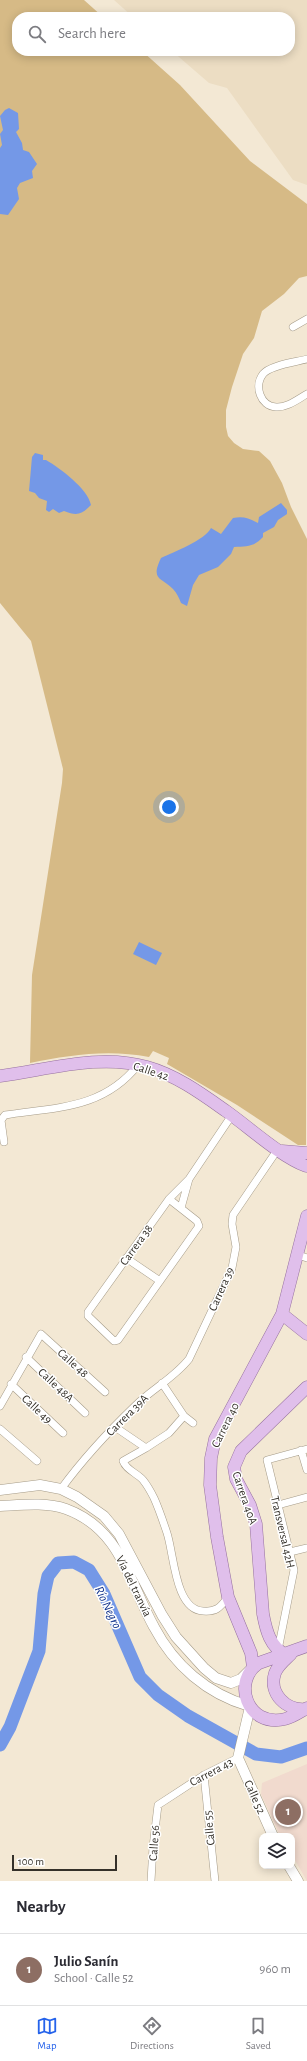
<!DOCTYPE html>
<html lang="en">
<head>
<meta charset="utf-8">
<style>
  :root { --surface:#fff; --page:#f7f7f7; --text:#2b2b33; --muted:#7c7c81; --line:#e1e1e2; --accent:#2563eb }
  body { margin:0; font-family:"Alegreya Sans",sans-serif; background:var(--page); color:var(--text) }
  .controls { position:absolute; right:12px; bottom:12px; display:grid; overflow:hidden; border-radius:8px; box-shadow:0 2px 10px #0003 }
  .controls button { width:36px; height:36px; display:grid; place-items:center; padding:0; border:0; border-bottom:1px solid var(--line); background:var(--surface); color:var(--text); font:20px sans-serif }
  .scale { position:absolute; left:12px; bottom:10px; width:105px; box-sizing:border-box; padding-left:4px; border:2px solid #35312a; border-top:0; font-size:11px; line-height:14px; white-space:nowrap; color:#35312a; -webkit-text-stroke:3px #fff; paint-order:stroke }
  .you { position:absolute; left:169px; top:807px; width:14px; height:14px; margin:-10px; border:3px solid #fff; border-radius:50%; background:#1a73e8; box-shadow:0 0 0 6px #1a73e833 }
  .badge { display:grid; place-items:center; width:26px; height:26px; border-radius:50%; background:var(--accent); color:#fff; font-size:13px; font-weight:700 }
  .pin { position:absolute; translate:-50% -50%; border:2px solid #fff; box-shadow:0 1px 4px #0006 }
  .list { margin:0; padding:0; list-style:none }
  h2 { display:flex; justify-content:space-between; align-items:center; height:52px; margin:0; padding:0 16px; font-size:17px }
  h2 small { font-size:13px; font-weight:400; color:var(--muted) }
  .list li { display:grid; grid-template-columns:26px 1fr auto; gap:12px; align-items:center; box-sizing:border-box; height:72px; padding:0 16px; border-top:1px solid var(--line) }
  .list b { display:block; font-size:15px; white-space:nowrap }
  .list p { margin:0; font-size:13px; white-space:nowrap; color:var(--muted) }
  .list em { font-size:13px; font-style:normal; color:var(--muted) }
  .icon { flex:none; width:22px; height:22px; fill:none; stroke:currentColor; stroke-width:2; stroke-linecap:round; stroke-linejoin:round }
  .map { position:relative; flex:none; width:307px; height:1881px; overflow:hidden }
  .search { position:absolute; background:var(--surface); box-shadow:0 2px 10px #0003; left:12px; right:12px; top:12px; height:44px; display:flex; align-items:center; gap:10px; box-sizing:border-box; padding:0 14px; border-radius:16px; color:var(--muted); font-size:15px }
  .sheet { height:124px; background:var(--surface) }
  nav { display:flex; justify-content:space-around; align-items:center; box-sizing:border-box; height:56px; border-top:1px solid var(--line); background:var(--surface); font-size:11px; color:var(--muted) }
  nav a { display:grid; justify-items:center; gap:2px }
  nav .on { color:var(--accent) }
  .map>svg:first-child { display:block }
  .built { fill:#ecddc3 }
  .education { fill:#f1dace }
  .green { fill:#d6ba86 }
  .water { fill:#7498e7 }
  .lines { fill:none; stroke-linecap:round; stroke-linejoin:round }
  .river { stroke:#7498e7; stroke-width:13 }
  .street-casing { stroke:#a59b88; stroke-width:8 }
  .secondary-casing { stroke:#a59b88; stroke-width:11 }
  .primary-casing { stroke:#96719f; stroke-width:13 }
  .street { stroke:#fff; stroke-width:7 }
  .secondary { stroke:#fff; stroke-width:10 }
  .primary { stroke:#e0bfeb; stroke-width:12 }
  .labels { text-anchor:middle; stroke-width:3; stroke-linejoin:round; paint-order:stroke }
  .street-label { font-size:12px; fill:#35312a; stroke:#fff }
  .water-label { font-size:13px; font-style:italic; fill:#11328c; stroke:#fff }
</style>
</head>
<body>
<div class="map">
<svg width="307" height="1881" viewBox="0 0 307 1881">
  <rect width="100%" height="100%" fill="#f3e8d4"/>
  <path class="built" d="M 114,0 L 307,0 L 307,185 L 293,180 L 227,88 L 209,83 L 172,51 L 290,51 L 290,17 L 133,17 Z"/>
  <path class="education" d="M 307,1764 L 307,1881 L 292,1855 L 292,1836 L 280,1836 L 261,1794 L 262,1783 Z"/>
  <path class="green" d="M 0,0 L 84,0 L 103,17 L 17,17 L 17,51 L 142,51 L 180,85 L 250,161 L 307,204 L 307,276 L 299,278 L 284,294 L 262,311 L 254,338 L 243,354 L 232,387 L 226,410 L 226,427 L 228,436 L 234,443 L 243,449 L 259,451 L 270,461 L 282,483 L 291,507 L 307,539 L 306,1145 L 298,1145 L 237,1105 L 167,1064 L 169,1058 L 153,1051 L 149,1057 C 108,1049 69,1055 30,1063 L 32,975 L 62,783 L 63,769 L 31,641 L 0,603 Z"/>
  <path class="water" d="M 9,108 L 18,113 L 19,129 L 16,132 L 22,143 L 23,150 L 29,152 L 37,164 L 32,171 L 33,178 L 20,183 L 17,188 L 19,199 L 8,215 L 0,214 L 0,148 L 2,145 L 0,134 L 3,130 L 0,116 L 5,110 Z
    M 35,453 L 43,455 L 43,460 L 46,460 C 60,468 88,489 91,505 C 81,515 77,516 64,511 L 59,513 L 53,509 L 49,512 L 46,510 L 47,501 L 39,498 L 35,493 L 29,491 L 32,457 Z
    M 281,503 L 287,510 L 287,514 L 278,520 L 274,527 L 263,533 L 263,537 C 254,547 247,546 234,547 L 231,554 L 218,567 L 199,575 L 193,585 L 187,606 L 181,603 C 179,598 177,593 173,589 C 162,577 150,581 161,558 C 174,552 205,540 211,528 L 221,534 L 233,518 C 243,516 249,518 258,523 L 259,517 Z
    M 139,942 L 162,953 L 156,965 L 133,954 Z"/>
  <g class="lines">
    <path class="river" d="M 0,1745 L 10,1727 L 39,1651 L 44,1594 L 48,1576 L 58,1563 L 74,1562 L 89,1570 L 104,1594 L 140,1677 L 158,1695 L 188,1716 L 256,1754 L 281,1757 L 307,1748"/>
    <defs>
      <path id="street" d="M 293,327 L 307,319
        M 307,359 C 296,362 270,365 263,374 C 254,386 260,406 276,407 C 287,408 298,399 307,394
        M 4,1142 L 1,1120 L 5,1115 C 57,1107 103,1109 138,1065
        M 169,1199 L 197,1221 L 199,1226 L 118,1340 L 114,1341 L 88,1316 L 88,1312 L 169,1199 L 189,1179 L 232,1115
        M 181,1208 L 189,1179
        M 298,1255 L 307,1258
        M 126,1258 L 160,1281
        M 26,1357 L 85,1413
        M 162,1383 L 184,1416 L 193,1423
        M 11,1384 L 63,1433
        M 0,1406 L 41,1334 L 105,1392
        M 184,1416 L 169,1433 L 146,1448 L 123,1461 C 126,1470 137,1473 143,1480 C 147,1485 151,1492 154,1498 C 159,1509 163,1521 167,1533 C 174,1554 175,1610 203,1611 C 216,1612 220,1608 228,1597
        M 115,1427 L 146,1448
        M 0,1429 L 37,1461
        M 301,1450 L 307,1470
        M 61,1489 C 83,1459 109,1431 135,1406 C 152,1389 174,1378 189,1359 L 232,1268 L 236,1247 L 232,1224 L 233,1215 L 278,1149
        M 278,1505 L 307,1497
        M 290,1552 L 307,1548
        M 278,1650 L 294,1570 L 267,1460 L 307,1449
        M 204,1775 L 215,1881
        M 151,1881 L 153,1847 L 158,1805 L 204,1775 L 238,1758"/>
      <path id="secondary" d="M 0,1490 L 40,1485 L 61,1489 L 77,1497 L 104,1516 L 119,1534 L 162,1615 L 176,1637 L 204,1668 L 216,1678 L 231,1683 L 241,1679 L 249,1671
        M 0,1506 C 21,1505 46,1502 66,1509 C 121,1529 129,1582 154,1627 C 174,1665 207,1694 249,1706
        M 250,1707 L 238,1758 L 273,1836
        M 289,1866 L 298,1881"/>
      <path id="primary" d="M 0,1076 C 47,1070 100,1053 147,1067 C 176,1075 202,1094 226,1111 C 250,1128 280,1156 306,1166
        M 282,1151 L 306,1153
        M 282,1314 L 307,1334
        M 307,1646 L 259,1663 C 232,1680 246,1728 285,1719 C 293,1717 300,1712 307,1708
        M 291,1654 C 285,1660 278,1665 275,1673 C 268,1694 287,1711 306,1709
        M 286,1655 C 270,1647 266,1630 263,1614 L 256,1524 L 250,1505 L 236,1479 L 234,1467 L 241,1451 L 307,1387
        M 253,1667 L 251,1653 L 228,1597 L 217,1537 L 210,1485 L 211,1458 L 215,1439 L 282,1314 L 307,1216"/>
    </defs>
    <use href="#street" class="street-casing"/>
    <use href="#secondary" class="secondary-casing"/>
    <use href="#primary" class="primary-casing"/>
    <use href="#street" class="street"/>
    <use href="#secondary" class="secondary"/>
    <use href="#primary" class="primary"/>
  </g>
  <g class="labels">
    <g class="street-label">
      <text transform="translate(151 1071) rotate(18)" y="4">Calle 42</text>
      <text transform="translate(136 1245) rotate(-54)" y="4">Carrera 38</text>
      <text transform="translate(221 1289) rotate(-66)" y="4">Carrera 39</text>
      <text transform="translate(73 1363) rotate(42)" y="4">Calle 48</text>
      <text transform="translate(56 1385) rotate(43)" y="4">Calle 48A</text>
      <text transform="translate(37 1409) rotate(43)" y="4">Calle 49</text>
      <text transform="translate(127 1415) rotate(-45)" y="4">Carrera 39A</text>
      <text transform="translate(225 1425) rotate(-64)" y="4">Carrera 40</text>
      <text transform="translate(245 1498) rotate(71)" y="4">Carrera 40A</text>
      <text transform="translate(283 1532) rotate(77)" y="4">Transversal 42H</text>
      <text transform="translate(134 1586) rotate(64)" y="4">Vía del tranvía</text>
      <text transform="translate(211 1772) rotate(-28)" y="4">Carrera 43</text>
      <text transform="translate(255 1797) rotate(66)" y="4">Calle 52</text>
      <text transform="translate(209 1828) rotate(-96)" y="4">Calle 55</text>
      <text transform="translate(154 1843) rotate(-86)" y="4">Calle 56</text>
    </g>
    <g class="water-label">
      <text transform="translate(109 1607) rotate(64)" y="5">Río Negro</text>
    </g>
  </g>
</svg>
<div class="controls">
<button><svg class="icon" aria-label="layers" viewBox="0 0 24 24"><path d="M12 4l9 5-9 5-9-5zM3 14l9 5 9-5"/></svg></button>
</div>
<div class="scale">100 m</div>
<div class="you"></div>
<div class="pin badge" style="left:288px;top:1812px;background:#8d6e63">1</div>
<div class="search"><svg class="icon" aria-label="search" viewBox="0 0 24 24"><circle cx="10" cy="10" r="6"/><path d="M15 15l6 6"/></svg>Search here</div>
</div>
<section class="sheet">
<h2>Nearby<small></small></h2>
<ul class="list">
<li><span class="badge" style="background:#8d6e63">1</span><div><b>Julio Sanín</b><p>School · Calle 52</p></div><em>960 m</em></li>
</ul>
</section>
<nav>
<a class="on"><svg class="icon" aria-label="map" viewBox="0 0 24 24"><path d="M3 6l6-2 6 2 6-2v14l-6 2-6-2-6 2zM9 4v14M15 6v14"/></svg>Map</a>
<a><svg class="icon" aria-label="directions" viewBox="0 0 24 24"><path d="M12 3l9 9-9 9-9-9zM9 14v-3h6M13 9l2 2-2 2"/></svg>Directions</a>
<a><svg class="icon" aria-label="saved" viewBox="0 0 24 24"><path d="M7 4h10v16l-5-4-5 4z"/></svg>Saved</a>
</nav>
</body>
</html>
